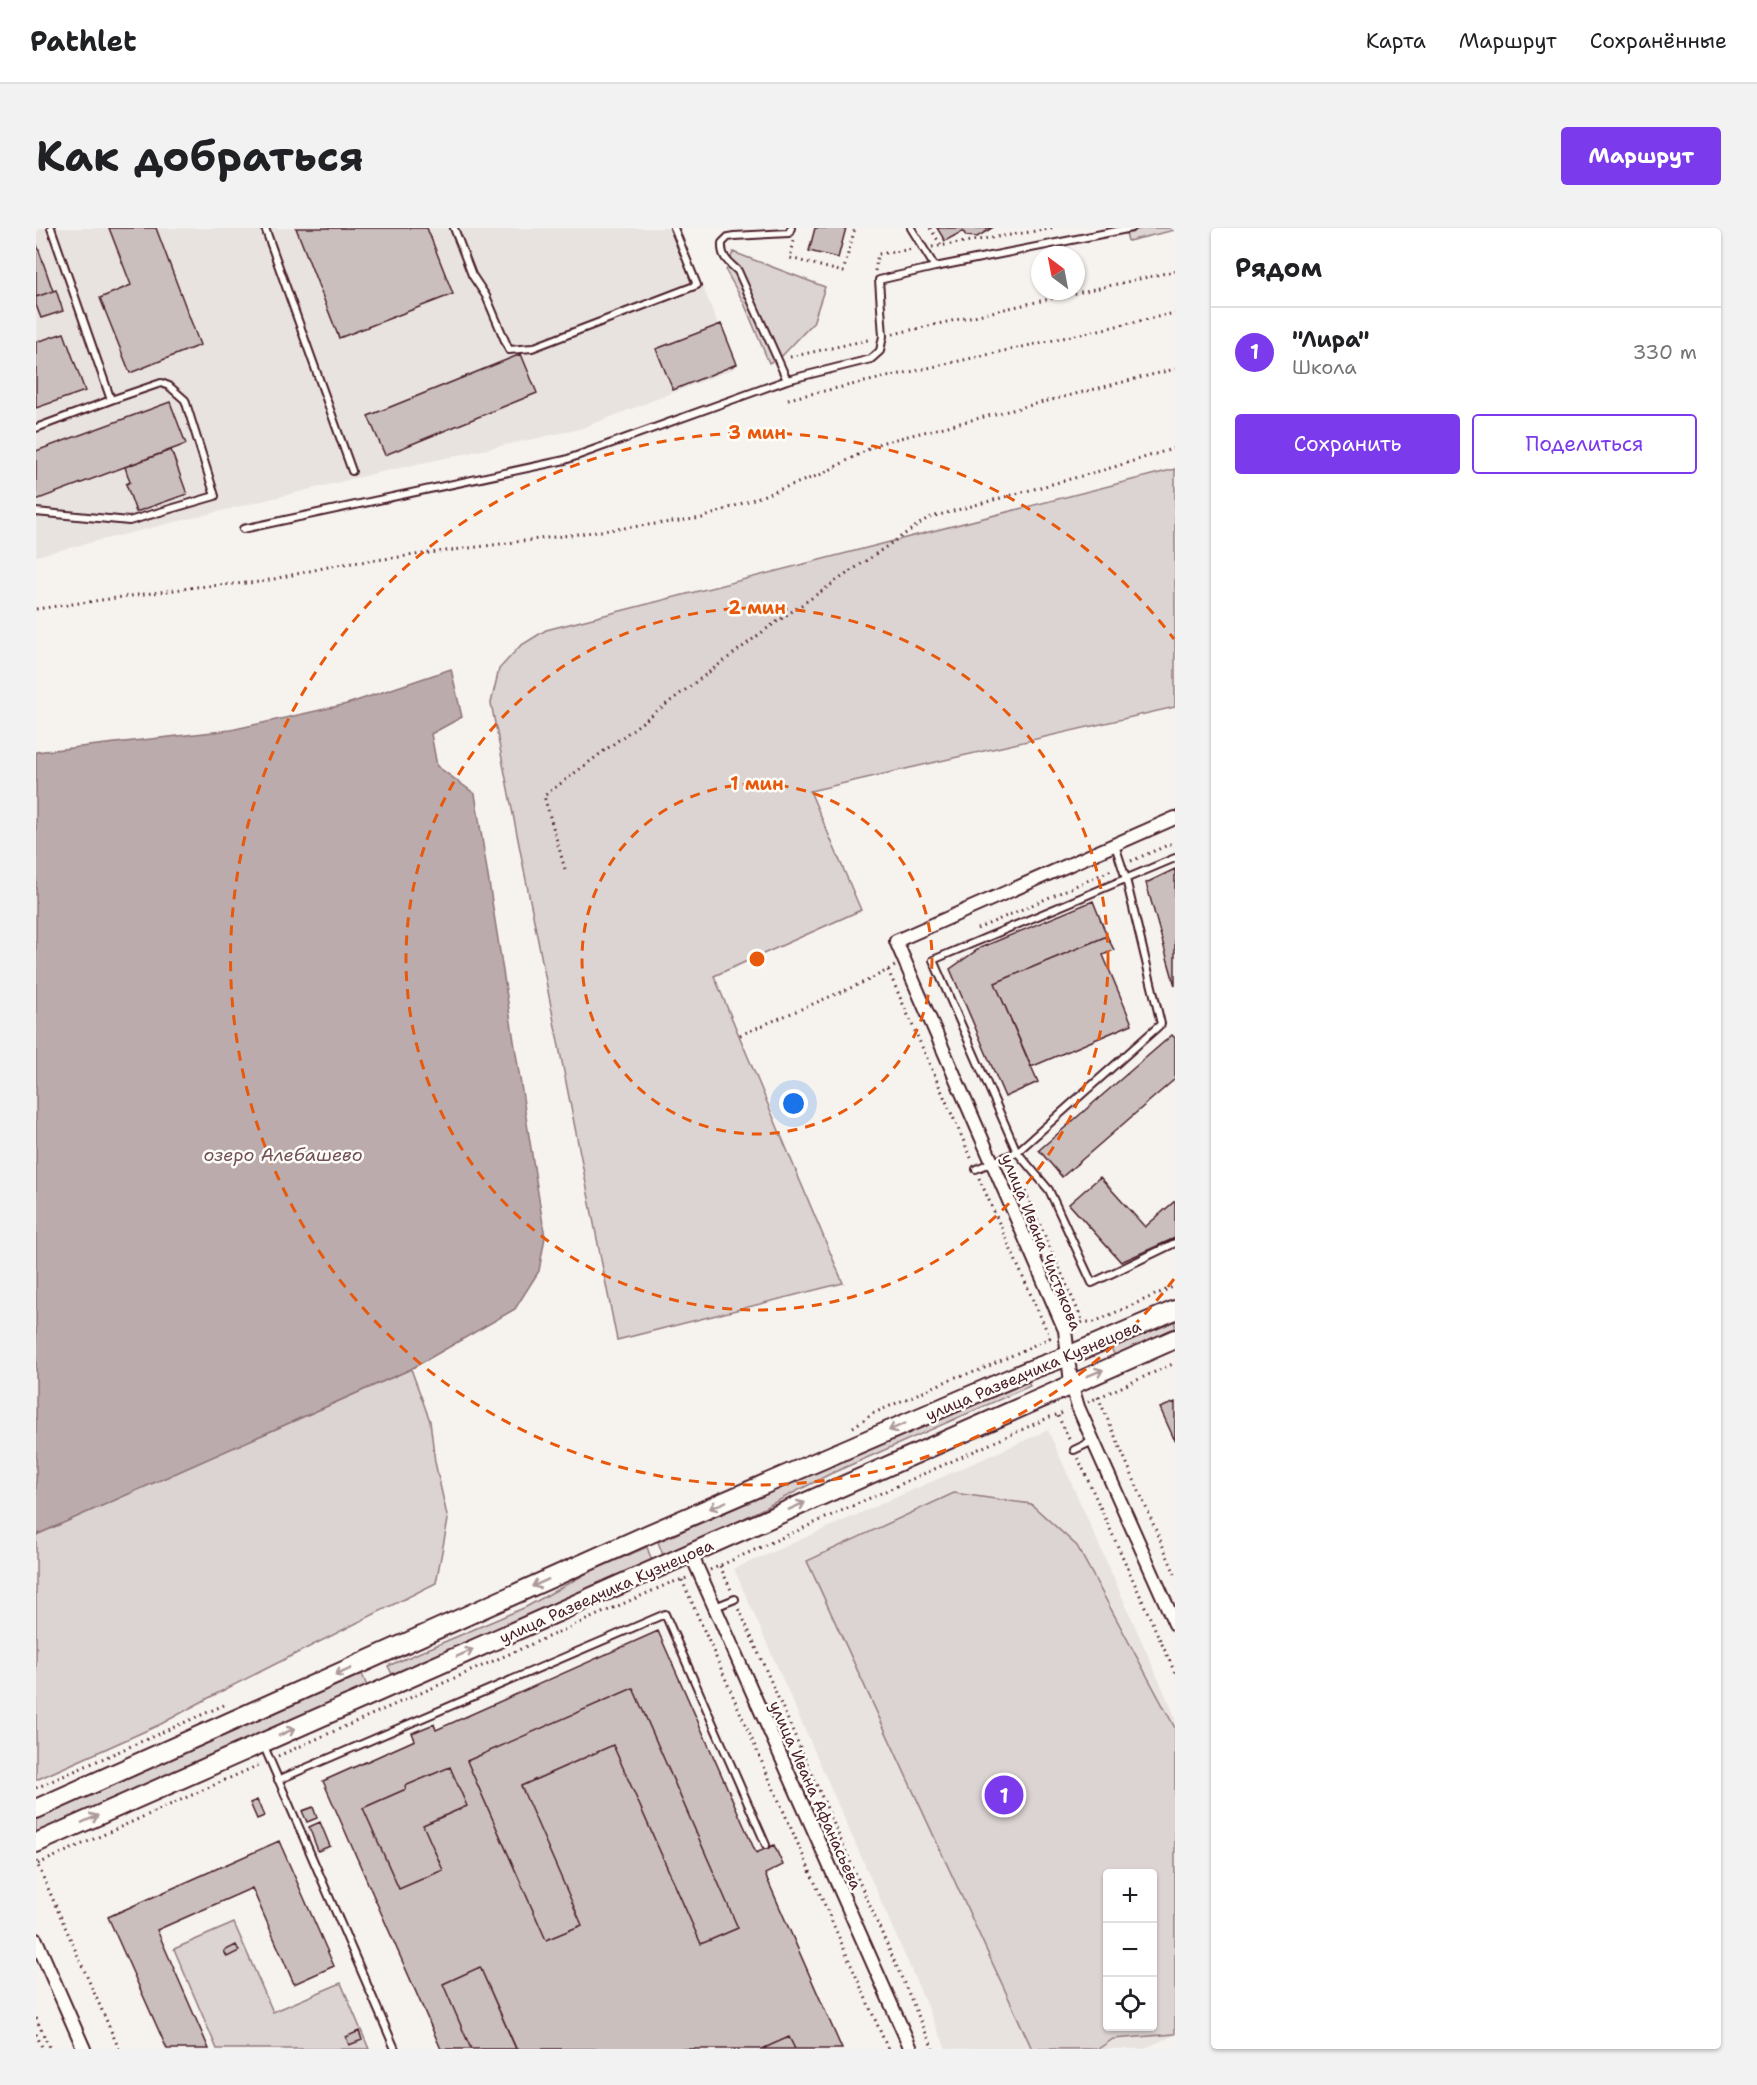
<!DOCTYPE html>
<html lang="ru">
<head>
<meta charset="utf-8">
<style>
  :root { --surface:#fff; --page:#f2f2f2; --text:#202124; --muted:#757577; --line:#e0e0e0; --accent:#7c3aed }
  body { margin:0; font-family:"Shantell Sans",sans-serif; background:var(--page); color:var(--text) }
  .controls { position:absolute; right:18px; bottom:18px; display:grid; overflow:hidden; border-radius:6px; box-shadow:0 2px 4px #0004 }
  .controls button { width:54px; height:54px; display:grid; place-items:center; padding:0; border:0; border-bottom:2px solid var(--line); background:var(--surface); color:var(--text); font:30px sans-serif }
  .compass { position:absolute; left:995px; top:18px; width:54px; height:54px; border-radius:50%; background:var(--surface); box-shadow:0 2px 4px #0004; rotate:328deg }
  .you { position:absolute; left:758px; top:876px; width:21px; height:21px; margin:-15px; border:4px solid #fff; border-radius:50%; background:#1a73e8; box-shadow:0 0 0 9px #1a73e833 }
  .badge { display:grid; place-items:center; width:39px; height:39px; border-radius:50%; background:var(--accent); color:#fff; font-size:20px; font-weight:700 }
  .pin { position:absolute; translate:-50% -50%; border:3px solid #fff; box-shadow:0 2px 6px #0006 }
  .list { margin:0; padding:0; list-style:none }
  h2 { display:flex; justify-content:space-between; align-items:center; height:78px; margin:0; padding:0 24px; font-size:26px }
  h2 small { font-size:20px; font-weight:400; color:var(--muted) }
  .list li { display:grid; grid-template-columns:39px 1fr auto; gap:18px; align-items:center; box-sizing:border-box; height:90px; padding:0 24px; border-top:2px solid var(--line) }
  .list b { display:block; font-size:22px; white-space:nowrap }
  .list p { margin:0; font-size:20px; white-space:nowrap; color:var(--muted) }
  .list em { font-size:20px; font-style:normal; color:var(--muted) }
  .actions { display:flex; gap:12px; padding:18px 24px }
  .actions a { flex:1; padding:14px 0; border:2px solid var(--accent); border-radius:6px; text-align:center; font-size:21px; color:var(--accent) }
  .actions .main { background:var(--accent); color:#fff }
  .icon { flex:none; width:33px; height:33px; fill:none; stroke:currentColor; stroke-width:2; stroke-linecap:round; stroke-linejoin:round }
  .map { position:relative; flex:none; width:1139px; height:1821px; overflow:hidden; border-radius:6px }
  header { display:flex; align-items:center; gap:36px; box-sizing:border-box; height:84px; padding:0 30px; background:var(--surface); border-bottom:2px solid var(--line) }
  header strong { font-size:28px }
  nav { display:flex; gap:33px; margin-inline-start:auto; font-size:21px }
  .intro { display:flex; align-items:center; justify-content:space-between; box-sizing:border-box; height:144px; padding:0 36px }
  h1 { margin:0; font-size:42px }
  .button { padding:15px 27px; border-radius:6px; background:var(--accent); color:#fff; font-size:21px; font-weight:700 }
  main { display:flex; gap:36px; padding:0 36px }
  aside { flex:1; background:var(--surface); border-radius:6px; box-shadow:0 2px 4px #0004 }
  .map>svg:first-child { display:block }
  .built { fill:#e9e3e0; fill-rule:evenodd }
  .green { fill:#dcd4d2; stroke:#937a7e; stroke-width:1.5; fill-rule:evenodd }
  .water { fill:#bbabac; stroke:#8e7378; stroke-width:1.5 }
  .building { fill:#cbbfbe; stroke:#4a1f2b; stroke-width:1.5; fill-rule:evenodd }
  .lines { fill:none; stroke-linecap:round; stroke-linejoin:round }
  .lane-casing { stroke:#4a1f2b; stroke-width:10 }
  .street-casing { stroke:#4a1f2b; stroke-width:16 }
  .secondary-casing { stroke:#4a1f2b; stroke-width:22 }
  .path { stroke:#4a1f2b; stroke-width:3; stroke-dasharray:1.5 4.5; stroke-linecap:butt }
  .lane { stroke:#fdfcf7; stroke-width:6 }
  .street { stroke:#fdfcf7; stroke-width:12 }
  .secondary { stroke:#fdfcf7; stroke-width:18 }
  .oneway { stroke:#ac999b }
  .ring { fill:none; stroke:#e8590c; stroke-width:3; stroke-dasharray:10 8 }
  .labels { text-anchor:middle; stroke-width:5; stroke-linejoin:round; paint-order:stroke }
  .street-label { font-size:16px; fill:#4a1f2b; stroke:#fdfcf7 }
  .water-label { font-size:18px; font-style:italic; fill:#725058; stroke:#fdfcf7 }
  .centre { fill:#e8590c; stroke:#fdfcf7; stroke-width:3 }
  .ring-label { font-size:18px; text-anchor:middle; font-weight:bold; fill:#e8590c; stroke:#fdfcf7; stroke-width:5; stroke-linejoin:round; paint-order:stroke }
</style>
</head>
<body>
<header>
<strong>Pathlet</strong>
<nav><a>Карта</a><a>Маршрут</a><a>Сохранённые</a></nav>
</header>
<div class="intro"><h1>Как добраться</h1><a class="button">Маршрут</a></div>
<main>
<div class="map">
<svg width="1139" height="1821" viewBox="0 0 1139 1821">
  <rect width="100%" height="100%" fill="#f6f3ef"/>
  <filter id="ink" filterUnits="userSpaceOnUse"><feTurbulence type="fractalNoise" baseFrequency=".0167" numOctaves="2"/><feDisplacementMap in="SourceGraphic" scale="12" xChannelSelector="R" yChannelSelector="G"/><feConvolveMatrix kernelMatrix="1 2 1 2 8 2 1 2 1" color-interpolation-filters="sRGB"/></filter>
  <g filter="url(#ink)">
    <path class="built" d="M 0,0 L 643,0 L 700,140 L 544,201 L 345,244 L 0,328 Z
      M 1012,1202 L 1139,1488 L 1139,1807 L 1107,1821 L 910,1821 L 698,1341 ZM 1072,1646 L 1116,1646 L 1116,1798 L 1072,1798 Z"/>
    <path class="green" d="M 1110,0 L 1139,0 L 1139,2 L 1092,13 L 1090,4 Z
      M 697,24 L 789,59 L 777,95 L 746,128 L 733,135 L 708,75 L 690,43 Z
      M 1139,241 L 1139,479 L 774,563 L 825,682 L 678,748 L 807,1055 L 581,1112 L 455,475 L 463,441 L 484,418 L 510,402 Z
      M 1139,1093 L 1139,1102 L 1079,1128 L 1075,1120 Z
      M 375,1141 L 394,1193 L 399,1234 L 412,1292 L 400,1355 L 178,1467 L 125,1496 L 0,1552 L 0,1307 Z
      M 991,1152 L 994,1158 L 794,1246 L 699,1295 L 627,1327 L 622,1314 Z
      M 918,1265 L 995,1276 L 1041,1318 L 1139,1500 L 1139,1806 L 1077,1811 L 1062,1821 L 996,1821 L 771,1333 ZM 1072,1646 L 1116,1646 L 1116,1798 L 1072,1798 Z
      M 611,1319 L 616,1333 L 356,1446 L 352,1438 L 490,1379 L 553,1344 Z
      M 326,1446 L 331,1458 L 0,1606 L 0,1592 Z
      M 198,1695 L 237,1784 L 305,1755 L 333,1821 L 181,1821 L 138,1721 Z"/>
    <path class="water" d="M 415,441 L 426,489 L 395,506 L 401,538 L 439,566 L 509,1009 L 503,1043 L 479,1081 L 375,1141 L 0,1307 L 0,524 L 195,502 L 311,476 Z"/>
    <path class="building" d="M 73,0 L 120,0 L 164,117 L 94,145 L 64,70 L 95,57 Z
      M 260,0 L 391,0 L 417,66 L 303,110 Z
      M 779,0 L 810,0 L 802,30 L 773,23 Z
      M 901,0 L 956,0 L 941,9 L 930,8 L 927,3 L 909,13 Z
      M 0,14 L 17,63 L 0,69 Z
      M 20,62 L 27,83 L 5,90 L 0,77 L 0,69 Z
      M 685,96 L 701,136 L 637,162 L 620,121 Z
      M 28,105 L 49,163 L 0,180 L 0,114 Z
      M 485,126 L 501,165 L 349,227 L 332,188 Z
      M 134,174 L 150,216 L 0,272 L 0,223 Z
      M 135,222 L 151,266 L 100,284 L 90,256 L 94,254 L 89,239 Z
      M 1139,641 L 1139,758 L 1110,655 Z
      M 1057,673 L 1071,708 L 959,755 L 1002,854 L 969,869 L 914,741 L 944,720 Z
      M 1071,708 L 1078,722 L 1067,727 L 1096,796 L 995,839 L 959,755 Z
      M 1136,807 L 1139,810 L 1139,851 L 1026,949 L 1003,922 Z
      M 1064,949 L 1109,999 L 1139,973 L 1139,1010 L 1085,1034 L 1033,976 Z
      M 1139,1174 L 1139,1213 L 1124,1180 Z
      M 622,1403 L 720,1625 L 738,1617 L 747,1637 L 729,1646 L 806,1821 L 759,1821 L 753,1809 L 726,1821 L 480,1821 L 444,1739 L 407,1756 L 435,1821 L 405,1821 L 287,1553 L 379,1512 L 376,1505 L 398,1496 L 400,1502 ZM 597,1460 L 702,1700 L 665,1716 L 577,1517 L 485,1558 L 546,1697 L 510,1712 L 431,1533 ZM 414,1539 L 431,1578 L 387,1597 L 407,1642 L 363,1661 L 327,1580 L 370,1561 L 369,1558 Z
      M 597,1460 L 702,1700 L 665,1716 L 577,1517 L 485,1558 L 546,1697 L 510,1712 L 431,1533 Z
      M 414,1539 L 431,1578 L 387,1597 L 407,1642 L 363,1661 L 327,1580 L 370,1561 L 369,1558 Z
      M 221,1572 L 228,1588 L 221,1591 L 214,1575 Z
      M 277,1579 L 281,1590 L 271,1594 L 266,1583 Z
      M 284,1594 L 294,1618 L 282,1623 L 273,1599 Z
      M 243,1613 L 298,1738 L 258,1756 L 216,1660 L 121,1702 L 173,1821 L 131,1821 L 72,1689 Z
      M 200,1717 L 203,1723 L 191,1729 L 188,1723 Z
      M 444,1739 L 479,1818 L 480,1821 L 435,1821 L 407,1756 Z
      M 323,1803 L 326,1812 L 313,1817 L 310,1809 Z
      M 753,1809 L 759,1821 L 726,1821 Z"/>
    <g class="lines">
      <defs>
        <path id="lane" d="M 229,0 L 316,243
          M 418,0 L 436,47 L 450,68 L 473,122 L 496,120 L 661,57 L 638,0
          M 875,0 L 899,39 L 1096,0
          M 751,152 L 702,43 C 692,34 685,29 686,15 L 692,9 L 698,8 L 753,5 L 755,0
          M 0,200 L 75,172 L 15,0
          M 0,284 L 93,293 L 179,268 L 149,172 L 133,158 L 125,155 L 75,172
          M 207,301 L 529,232 L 751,152 L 835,131 L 844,123 L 847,108 L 843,52 L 899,39
          M 1079,617 L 1090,651 L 1125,796 L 981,924 L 897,732 L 1139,630
          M 940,941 L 981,924 L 1013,962 L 1056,1055 L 1139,1015
          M 1038,1222 L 1057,1213
          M 679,1379 L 699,1371
          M 227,1516 L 359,1821
          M 242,1552 L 629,1386 L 730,1617"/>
        <path id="street" d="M 1139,590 L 860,713 L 1029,1102 L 1035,1155 L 1042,1179 L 1139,1396
          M 655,1326 L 875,1821
          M 0,1712 L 48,1821"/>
        <path id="secondary" d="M 0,1581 L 613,1306 L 994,1142 L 1032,1128 L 1139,1082
          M 0,1615 L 1139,1111"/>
      </defs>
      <use href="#lane" class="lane-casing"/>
      <use href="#street" class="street-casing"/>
      <use href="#secondary" class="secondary-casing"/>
      <path class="path" d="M 894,0 L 905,17
        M 758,13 L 754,30 L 807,44 L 819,0
        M 896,19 L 1020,0
        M 839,43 L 842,26 L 878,21
        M 857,106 L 1139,43
        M 754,129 L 836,111
        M 752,171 L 1139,85
        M 0,381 L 160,359 L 224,354 L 301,337 L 666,290 L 786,246 L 844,215 L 1139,141
        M 1095,633 L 1139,614
        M 529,641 L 508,568 L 729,402 L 892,290 L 1078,239 L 1139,220
        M 941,701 L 1078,641
        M 852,742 L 936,932
        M 704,807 L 833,752 L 859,738
        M 977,936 L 1047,1094
        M 943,950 L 1014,1110
        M 1040,1097 L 1047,1094 L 1058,1094 L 1139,1058
        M 1062,1169 L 1139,1346
        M 1052,1174 L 1139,1135
        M 1022,1188 L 1034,1213
        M 817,1199 L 838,1185 L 920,1149 L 942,1143 L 1018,1108
        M 1042,1230 L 1139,1445
        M 684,1338 L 696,1364
        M 674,1342 L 1014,1189 L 1030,1184
        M 646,1352 L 852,1821
        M 703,1381 L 897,1821
        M 242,1528 L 634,1355 L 651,1350
        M 0,1560 L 188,1477
        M 0,1633 L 83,1821
        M 2,1636 L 225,1536
        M 0,1790 L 14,1821
        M 0,1806 L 7,1821"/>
      <use href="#lane" class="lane"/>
      <use href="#street" class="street"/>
      <use href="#secondary" class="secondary"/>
    </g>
    <defs><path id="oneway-shaft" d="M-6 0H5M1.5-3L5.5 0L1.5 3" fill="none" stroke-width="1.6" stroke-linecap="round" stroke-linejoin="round" transform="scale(1.5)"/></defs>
    <g class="oneway">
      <use href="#oneway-shaft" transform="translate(1059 1145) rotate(-22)"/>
      <use href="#oneway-shaft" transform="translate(861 1199) rotate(157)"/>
      <use href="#oneway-shaft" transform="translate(682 1277) rotate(157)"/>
      <use href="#oneway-shaft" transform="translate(761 1278) rotate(-24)"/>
      <use href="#oneway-shaft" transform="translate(504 1355) rotate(156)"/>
      <use href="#oneway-shaft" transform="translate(429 1425) rotate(-24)"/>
      <use href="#oneway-shaft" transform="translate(307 1444) rotate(156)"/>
      <use href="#oneway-shaft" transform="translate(251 1504) rotate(-24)"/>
      <use href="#oneway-shaft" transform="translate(54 1591) rotate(-24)"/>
    </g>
  </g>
  <g class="ring">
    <circle cx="721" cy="731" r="175"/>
    <circle cx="721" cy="731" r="351"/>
    <path d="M1138 1051A526 526 0 1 1 1138 411"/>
  </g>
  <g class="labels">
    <g class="street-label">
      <text transform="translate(1006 1014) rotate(68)" y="6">улица Ивана Чистякова</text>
      <text transform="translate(997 1142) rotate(-23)" y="6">улица Разведчика Кузнецова</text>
      <text transform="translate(570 1363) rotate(-24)" y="6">улица Разведчика Кузнецова</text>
      <text transform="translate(780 1567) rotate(66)" y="6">улица Ивана Афанасьева</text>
    </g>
    <g class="water-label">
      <text x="247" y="933">озеро Алебашево</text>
    </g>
  </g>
  <circle cx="721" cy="731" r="9" class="centre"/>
  <g class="ring-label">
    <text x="721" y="211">3 мин</text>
    <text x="721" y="386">2 мин</text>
    <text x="721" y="562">1 мин</text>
  </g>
</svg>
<div class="controls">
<button>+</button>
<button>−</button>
<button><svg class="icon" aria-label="locate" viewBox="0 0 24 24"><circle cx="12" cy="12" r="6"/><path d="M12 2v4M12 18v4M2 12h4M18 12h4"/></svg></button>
</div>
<svg class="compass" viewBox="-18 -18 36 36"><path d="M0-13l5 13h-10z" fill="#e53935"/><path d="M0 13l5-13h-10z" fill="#757577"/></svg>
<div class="you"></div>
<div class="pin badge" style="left:968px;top:1567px">1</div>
</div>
<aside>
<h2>Рядом<small></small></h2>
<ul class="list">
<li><span class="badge">1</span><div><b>&quot;Лира&quot;</b><p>Школа</p></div><em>330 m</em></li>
</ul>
<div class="actions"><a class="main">Сохранить</a><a>Поделиться</a></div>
</aside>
</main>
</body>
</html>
